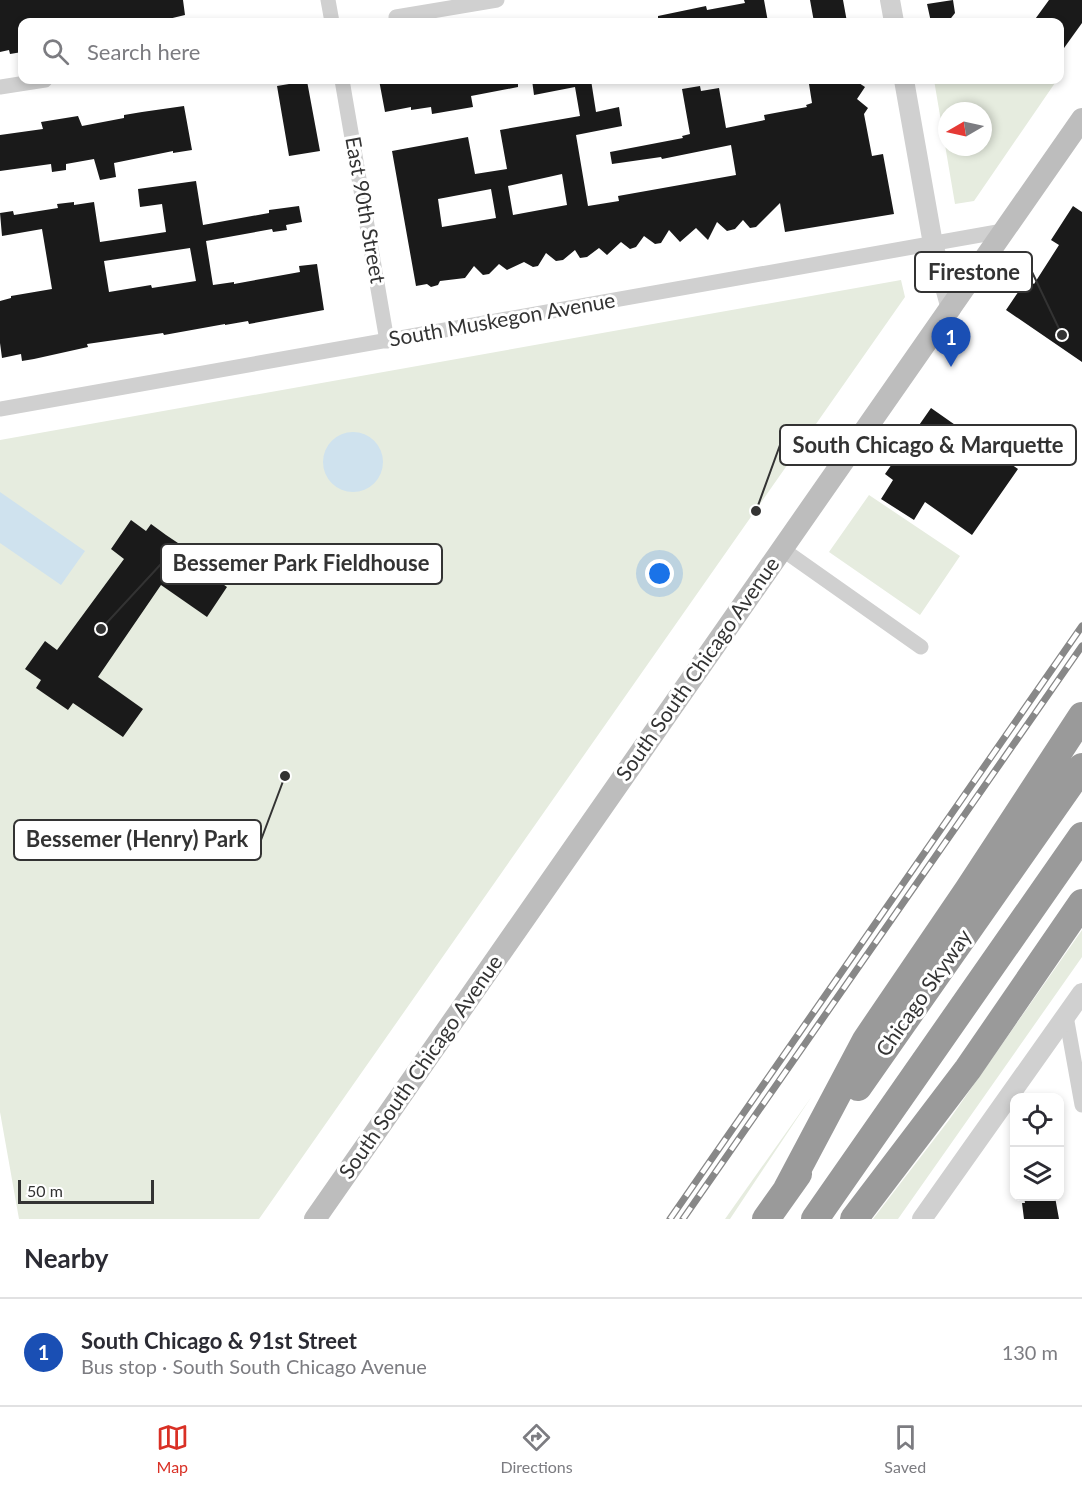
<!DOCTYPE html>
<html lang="en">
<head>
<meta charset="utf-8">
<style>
  :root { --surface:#fff; --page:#f2f2f3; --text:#2b2b33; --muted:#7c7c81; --line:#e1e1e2; --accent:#d93025 }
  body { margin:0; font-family:Lato,sans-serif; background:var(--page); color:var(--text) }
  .controls { position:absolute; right:18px; bottom:18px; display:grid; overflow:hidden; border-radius:12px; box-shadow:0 3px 9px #0003 }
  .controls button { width:54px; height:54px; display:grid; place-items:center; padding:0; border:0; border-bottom:2px solid var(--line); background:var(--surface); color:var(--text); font:30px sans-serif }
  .compass { position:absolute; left:938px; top:102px; width:54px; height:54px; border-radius:50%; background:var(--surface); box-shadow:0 3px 9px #0003; rotate:261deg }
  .scale { position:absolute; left:18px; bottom:15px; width:136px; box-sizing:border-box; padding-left:6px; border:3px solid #333; border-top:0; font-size:16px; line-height:21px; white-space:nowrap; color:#333; -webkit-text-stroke:4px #fff; paint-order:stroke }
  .you { position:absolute; left:660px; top:574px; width:21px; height:21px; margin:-15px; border:4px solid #fff; border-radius:50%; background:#1a73e8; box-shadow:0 0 0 9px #1a73e833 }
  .badge { display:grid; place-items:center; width:39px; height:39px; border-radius:50%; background:var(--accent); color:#fff; font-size:20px; font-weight:700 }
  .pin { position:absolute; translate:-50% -50px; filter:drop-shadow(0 2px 3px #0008) }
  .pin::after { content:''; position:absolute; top:32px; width:21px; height:18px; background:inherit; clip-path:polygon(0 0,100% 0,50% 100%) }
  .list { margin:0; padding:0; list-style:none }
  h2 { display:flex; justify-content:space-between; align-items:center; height:78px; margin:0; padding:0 24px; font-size:26px }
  h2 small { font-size:20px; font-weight:400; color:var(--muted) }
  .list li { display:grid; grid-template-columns:39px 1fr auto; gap:18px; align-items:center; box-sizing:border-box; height:108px; padding:0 24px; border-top:2px solid var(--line) }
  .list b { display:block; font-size:22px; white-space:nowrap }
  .list p { margin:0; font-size:20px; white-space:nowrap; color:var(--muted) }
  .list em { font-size:20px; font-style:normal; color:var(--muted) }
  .icon { flex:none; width:33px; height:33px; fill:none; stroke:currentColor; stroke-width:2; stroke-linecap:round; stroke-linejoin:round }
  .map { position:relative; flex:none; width:1082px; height:1219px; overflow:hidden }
  .search { position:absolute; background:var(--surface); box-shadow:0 3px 9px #0003; left:18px; right:18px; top:18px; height:66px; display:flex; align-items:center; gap:15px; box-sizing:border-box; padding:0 21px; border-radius:12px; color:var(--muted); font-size:22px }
  .sheet { height:186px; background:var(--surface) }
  nav { display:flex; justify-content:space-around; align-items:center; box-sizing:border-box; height:84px; border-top:2px solid var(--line); background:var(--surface); font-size:16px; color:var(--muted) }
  nav a { display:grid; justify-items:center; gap:3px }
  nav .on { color:var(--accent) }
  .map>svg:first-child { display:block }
  .green { fill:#e6ecdf; fill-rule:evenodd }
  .water { fill:#cfe2ee }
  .building { fill:#1a1a1a; fill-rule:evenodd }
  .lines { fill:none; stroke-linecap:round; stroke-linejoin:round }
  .minor { stroke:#d0d0d0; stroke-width:15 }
  .tertiary { stroke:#d0d0d0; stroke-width:20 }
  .secondary { stroke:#bdbdbd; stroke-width:22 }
  .motorway { stroke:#9a9a9a; stroke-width:28 }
  .rail-casing { stroke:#888; stroke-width:7 }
  .rail { stroke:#fff; stroke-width:4.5; stroke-dasharray:14; stroke-linecap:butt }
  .labels { text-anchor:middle; stroke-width:6; stroke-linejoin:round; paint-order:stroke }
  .street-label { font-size:21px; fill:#333; stroke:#fff }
  .leader { fill:none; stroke:#333; stroke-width:2 }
  .callout-dot { fill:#333; stroke:#fff; stroke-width:2 }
  .callout { fill:#fff; stroke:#333; stroke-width:2 }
  .callout-label { font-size:22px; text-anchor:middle; font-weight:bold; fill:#333 }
</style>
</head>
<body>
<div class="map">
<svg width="1082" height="1219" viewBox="0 0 1082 1219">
  <rect width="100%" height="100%" fill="#fff"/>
  <path class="green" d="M 934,80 L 1057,80 L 974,201 L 955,204 ZM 947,111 L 983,111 L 983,147 L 947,147 Z
    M 901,280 L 905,297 L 259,1219 L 19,1219 L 0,1112 L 0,440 Z
    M 869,495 L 960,556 L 920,615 L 829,552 Z
    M 1082,930 L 1082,957 L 898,1219 L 873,1219 L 949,1120 Z
    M 812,1096 L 730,1219 L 725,1219 Z"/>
  <path class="water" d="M323 462a30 30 0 1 1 60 0a30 30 0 1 1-60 0Z
    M 0,492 L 85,551 L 61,585 L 0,543 Z"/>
  <path class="building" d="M 0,0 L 183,0 L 185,15 L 156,22 L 22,22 L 22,52 L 10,54 L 9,50 L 0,52 Z
    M 744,0 L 764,0 L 768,22 L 658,22 L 658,16 L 706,6 L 707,10 L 745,3 Z
    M 810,0 L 843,0 L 847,22 L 814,22 Z
    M 953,0 L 955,13 L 948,22 L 931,22 L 927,4 Z
    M 1049,0 L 1082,0 L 1082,23 L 1059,55 L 1059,22 L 1033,22 Z
    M 379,80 L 518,80 L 518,87 L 471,96 L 473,107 L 432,114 L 431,107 L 411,110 L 411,107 L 385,112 Z
    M 532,80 L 591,80 L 596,112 L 619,107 L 622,126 L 576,135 L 588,206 L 619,201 L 618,196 L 736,175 L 731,145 L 662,159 L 661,157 L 612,164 L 610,152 L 683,138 L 682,136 L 690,134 L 682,89 L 700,86 L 701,91 L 719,88 L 726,128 L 765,120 L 764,115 L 807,107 L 806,105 L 812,103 L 809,84 L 832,80 L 859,80 L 859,83 L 865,87 L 857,99 L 868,108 L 864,114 L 872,156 L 883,154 L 894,214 L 785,232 L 780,203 L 756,227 L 750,228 L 743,220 L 735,229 L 727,231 L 717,222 L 708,240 L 696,228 L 680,242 L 669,230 L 661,243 L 655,244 L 644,236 L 636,247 L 630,249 L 621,242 L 607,255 L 599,248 L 587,257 L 580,258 L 575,250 L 563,260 L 556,261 L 546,253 L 538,266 L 533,267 L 524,262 L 507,270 L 499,264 L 489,274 L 483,275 L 474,266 L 465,278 L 440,281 L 438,285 L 431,287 L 427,284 L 416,286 L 392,151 L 468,137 L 475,174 L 507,169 L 500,130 L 580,116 L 575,87 L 534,95 ZM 562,174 L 567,205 L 513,215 L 508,186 ZM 491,189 L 496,218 L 442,227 L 438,199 Z
    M 307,81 L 320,151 L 289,156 L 277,86 Z
    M 184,106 L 192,150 L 173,153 L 173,151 L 114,163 L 116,177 L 100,180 L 94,159 L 66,164 L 66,170 L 52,172 L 51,164 L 0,171 L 0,135 L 43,129 L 41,122 L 78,116 L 82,126 L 124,118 L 124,115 L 142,112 Z
    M 196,181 L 203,225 L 269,213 L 269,210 L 299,206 L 302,222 L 286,225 L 287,230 L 273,232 L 272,229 L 206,241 L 213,285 L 234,282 L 234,284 L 300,272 L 299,266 L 317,264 L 324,310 L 249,324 L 248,321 L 225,325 L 225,324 L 164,335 L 163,333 L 87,344 L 88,347 L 34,359 L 22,361 L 21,354 L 2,358 L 0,343 L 0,301 L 11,298 L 11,296 L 52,289 L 42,229 L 2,236 L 0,213 L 13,211 L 14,215 L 58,208 L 57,204 L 74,202 L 74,205 L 94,202 L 100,242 L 166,232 L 162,204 L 140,207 L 138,189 ZM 190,248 L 196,281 L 152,288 L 151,285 L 109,292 L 104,261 Z
    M 1073,206 L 1082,212 L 1082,362 L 1006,310 L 1027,279 L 1034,284 L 1059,245 L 1051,240 Z
    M 931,408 L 1018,469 L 972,535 L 925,502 L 914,520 L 881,499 L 893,480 L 885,474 Z
    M 131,520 L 146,531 L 151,524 L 166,535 L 184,547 L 179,553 L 227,587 L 207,617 L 161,585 L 98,677 L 143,709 L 123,737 L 73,703 L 68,710 L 36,688 L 41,680 L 25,669 L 45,641 L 57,650 L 124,559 L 111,549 Z
    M 1024,1197 L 1055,1197 L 1059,1219 L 1024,1219 L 1022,1203 L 1025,1203 Z"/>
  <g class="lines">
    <path class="minor" d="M 328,0 L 332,22
      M 396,17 L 497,0
      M 342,80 L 387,341
      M 0,87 L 45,80
      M 0,409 L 1003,231
      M 782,549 L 921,647
      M 1066,1016 L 1082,1105"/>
    <path class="tertiary" d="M 890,0 L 894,22
      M 904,80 L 933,244 L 951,309
      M 922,1219 L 1082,993"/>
    <path class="secondary" d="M 315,1219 L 1082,119"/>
    <path class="motorway" d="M 858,1087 L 1082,767
      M 787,1189 L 866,1040 L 968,890 L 1082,716
      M 766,1219 L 798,1174
      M 815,1219 L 1082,836
      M 854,1219 L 968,1069 L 1082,903"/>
    <defs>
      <path id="rail" d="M 670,1219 L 1082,626
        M 683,1219 L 1082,646"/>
    </defs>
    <use href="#rail" class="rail-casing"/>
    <use href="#rail" class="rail"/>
  </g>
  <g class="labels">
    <g class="street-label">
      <text transform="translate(365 210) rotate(80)" y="7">East 90th Street</text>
      <text transform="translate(502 320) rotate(-10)" y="7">South Muskegon Avenue</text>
      <text transform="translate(698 669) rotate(-55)" y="7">South South Chicago Avenue</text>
      <text transform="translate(924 993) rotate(-55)" y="7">Chicago Skyway</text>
      <text transform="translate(421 1067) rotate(-55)" y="7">South South Chicago Avenue</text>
    </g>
  </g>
  <path class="leader" d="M1062 335L1032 272M756 511L780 445M101 629L161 564M285 776L261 840"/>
  <g class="callout-dot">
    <circle cx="1062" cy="335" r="6"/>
    <circle cx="756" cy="511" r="6"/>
    <circle cx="101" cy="629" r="6"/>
    <circle cx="285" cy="776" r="6"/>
  </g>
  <g class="callout">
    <rect x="915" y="252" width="117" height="40" rx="6"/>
    <rect x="780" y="425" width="296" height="40" rx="6"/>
    <rect x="161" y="544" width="281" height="40" rx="6"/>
    <rect x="14" y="820" width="247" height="40" rx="6"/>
  </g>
  <g class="callout-label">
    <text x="974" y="280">Firestone</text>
    <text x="928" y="453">South Chicago &amp; Marquette</text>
    <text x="301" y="571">Bessemer Park Fieldhouse</text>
    <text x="137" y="847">Bessemer (Henry) Park</text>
  </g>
</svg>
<div class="controls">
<button><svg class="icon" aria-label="locate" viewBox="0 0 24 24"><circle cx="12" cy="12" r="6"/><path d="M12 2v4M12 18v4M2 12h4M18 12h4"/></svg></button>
<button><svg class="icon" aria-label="layers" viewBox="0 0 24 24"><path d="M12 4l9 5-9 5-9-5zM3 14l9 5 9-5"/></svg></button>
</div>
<svg class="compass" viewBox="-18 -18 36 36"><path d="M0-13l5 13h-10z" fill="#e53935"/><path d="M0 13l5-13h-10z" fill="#7c7c81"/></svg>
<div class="scale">50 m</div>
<div class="you"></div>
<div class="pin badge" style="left:951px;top:367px;background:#1a4fb4">1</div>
<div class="search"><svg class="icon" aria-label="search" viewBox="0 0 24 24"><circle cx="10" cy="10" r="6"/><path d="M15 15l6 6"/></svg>Search here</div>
</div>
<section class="sheet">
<h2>Nearby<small></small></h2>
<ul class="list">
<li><span class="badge" style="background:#1a4fb4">1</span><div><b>South Chicago &amp; 91st Street</b><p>Bus stop · South South Chicago Avenue</p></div><em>130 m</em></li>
</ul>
</section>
<nav>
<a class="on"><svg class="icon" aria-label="map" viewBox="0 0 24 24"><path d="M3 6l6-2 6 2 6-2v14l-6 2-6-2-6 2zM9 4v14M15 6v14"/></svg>Map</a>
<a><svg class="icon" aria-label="directions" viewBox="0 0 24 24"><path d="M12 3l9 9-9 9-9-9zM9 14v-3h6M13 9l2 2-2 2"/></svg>Directions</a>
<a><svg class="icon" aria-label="saved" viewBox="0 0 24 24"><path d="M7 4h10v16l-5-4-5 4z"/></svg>Saved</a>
</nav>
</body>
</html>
